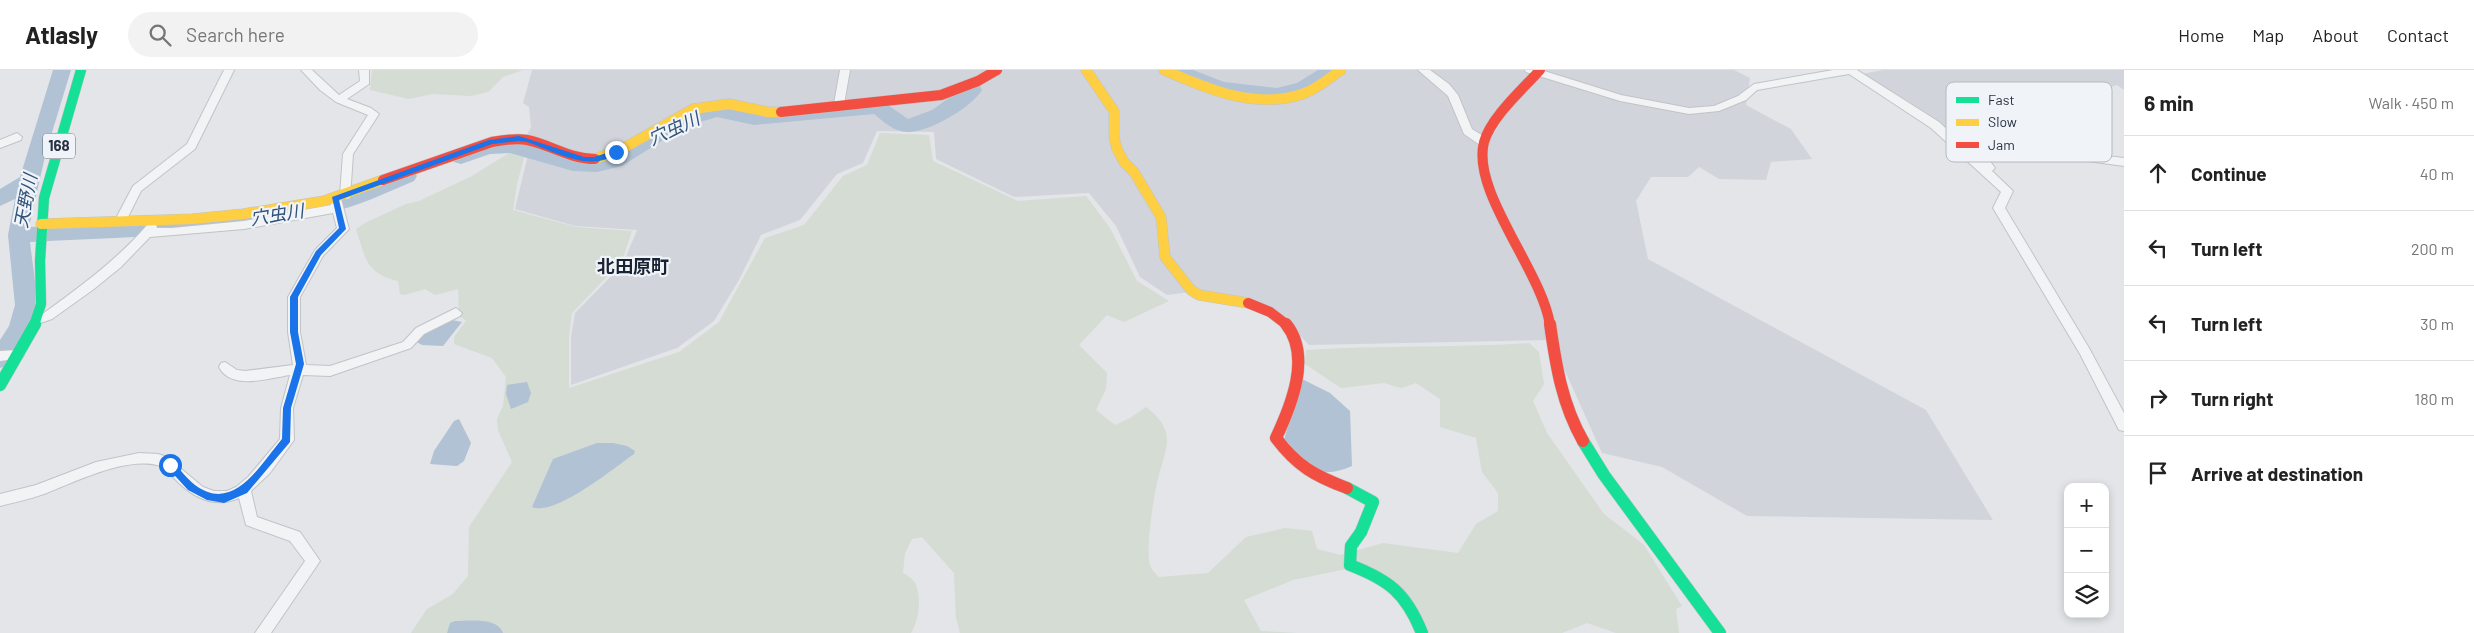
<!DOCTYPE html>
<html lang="en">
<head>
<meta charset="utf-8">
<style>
  :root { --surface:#fff; --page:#f2f2f2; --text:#222; --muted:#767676; --line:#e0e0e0 }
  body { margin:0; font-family:Barlow,"Noto Sans JP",sans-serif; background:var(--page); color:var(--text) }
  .controls { position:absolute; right:15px; bottom:15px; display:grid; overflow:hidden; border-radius:10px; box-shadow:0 2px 8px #0003 }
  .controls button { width:45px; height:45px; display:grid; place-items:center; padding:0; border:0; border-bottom:1px solid var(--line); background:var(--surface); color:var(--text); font:25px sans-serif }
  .stop { position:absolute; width:15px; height:15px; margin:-11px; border:4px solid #1a73e8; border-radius:50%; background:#fff }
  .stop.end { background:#1a73e8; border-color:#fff; box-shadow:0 1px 5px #0008 }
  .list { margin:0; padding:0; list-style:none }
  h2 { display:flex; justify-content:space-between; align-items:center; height:65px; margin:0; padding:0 20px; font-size:21px }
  h2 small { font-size:16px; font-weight:400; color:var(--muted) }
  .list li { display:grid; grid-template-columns:32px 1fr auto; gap:15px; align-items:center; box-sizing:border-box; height:75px; padding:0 20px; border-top:1px solid var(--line) }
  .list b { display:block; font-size:19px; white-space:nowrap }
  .list em { font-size:16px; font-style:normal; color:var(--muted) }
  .icon { flex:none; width:28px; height:28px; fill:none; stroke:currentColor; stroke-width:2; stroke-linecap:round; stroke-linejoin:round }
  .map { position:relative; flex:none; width:2124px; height:563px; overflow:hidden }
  header { display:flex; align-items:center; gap:30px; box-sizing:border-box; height:70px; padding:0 25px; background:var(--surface); border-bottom:1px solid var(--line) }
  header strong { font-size:24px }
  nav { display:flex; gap:28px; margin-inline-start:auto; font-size:18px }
  .search { width:350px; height:45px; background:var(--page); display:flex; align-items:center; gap:12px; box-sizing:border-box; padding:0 18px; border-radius:28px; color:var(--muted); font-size:19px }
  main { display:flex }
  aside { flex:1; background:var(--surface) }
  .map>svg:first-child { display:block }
  .built { fill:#d1d5db }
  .green { fill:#d4dcd3 }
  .water { fill:#b0c2d4 }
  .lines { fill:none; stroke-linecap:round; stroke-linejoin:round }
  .river { fill:#b0c2d4; fill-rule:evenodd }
  .street-casing { stroke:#c1c3c6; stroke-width:2 }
  .fast-far1-casing { stroke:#c1c3c6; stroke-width:11 }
  .fast-casing { stroke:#c1c3c6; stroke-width:13 }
  .slow-casing { stroke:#c1c3c6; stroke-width:11 }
  .jam-far1-casing { stroke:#c1c3c6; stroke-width:11 }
  .jam-casing { stroke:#c1c3c6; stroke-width:13 }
  .street { fill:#f2f3f5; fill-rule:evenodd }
  .fast-far1 { stroke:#16e098; stroke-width:10 }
  .fast { stroke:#16e098; stroke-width:12 }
  .slow { stroke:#ffcf43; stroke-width:10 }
  .jam-far1 { stroke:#f24e42; stroke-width:10 }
  .jam { stroke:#f24e42; stroke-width:12 }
  .route { fill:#1a73e8 }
  .labels { text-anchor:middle; stroke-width:4.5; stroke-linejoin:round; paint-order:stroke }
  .shield { fill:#f0f4f8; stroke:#646c79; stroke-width:1 }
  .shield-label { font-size:15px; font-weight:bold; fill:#283243 }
  .water-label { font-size:18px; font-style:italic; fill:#305279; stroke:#f0f4f8 }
  .neighbourhood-label { font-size:18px; font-weight:bold; fill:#1a2334; stroke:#f0f4f8 }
  .key { fill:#f0f4f8; stroke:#b4bac2; stroke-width:1 }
  .key-label { font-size:14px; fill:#283243 }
</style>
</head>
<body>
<header>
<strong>Atlasly</strong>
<div class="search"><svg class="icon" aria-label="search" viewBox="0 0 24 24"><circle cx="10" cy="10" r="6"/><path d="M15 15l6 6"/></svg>Search here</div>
<nav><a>Home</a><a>Map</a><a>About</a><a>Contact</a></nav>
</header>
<main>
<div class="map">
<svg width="2124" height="563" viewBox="0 0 2124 563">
  <rect width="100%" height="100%" fill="#e3e5e8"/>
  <path class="built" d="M 532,0 L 1734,0 L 1750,8 L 1746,35 L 1791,59 L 1812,89 L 1771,92 L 1766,110 L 1719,109 L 1699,97 L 1688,107 L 1651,107 L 1636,131 L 1648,189 L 1926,340 L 1993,450 L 1747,446 L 1662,397 L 1602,383 L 1551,270 L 1309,275 L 1282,247 L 1198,221 L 1167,225 L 1140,207 L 1116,156 L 1089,123 L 1014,127 L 936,89 L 934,62 L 877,61 L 863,93 L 837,104 L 800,150 L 761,165 L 739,210 L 714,251 L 677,278 L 571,315 L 571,267 L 575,243 L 623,194 L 637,160 L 575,156 L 515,139 L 530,76 L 521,76 L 531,57 L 529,37 L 523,33 Z
    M 1883,0 L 2124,0 L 2124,20 L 2117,15 L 2094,23 L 2071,54 L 2043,49 L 2019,36 L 2008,32 L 1997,34 L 1968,46 L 1979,53 L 1953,62 L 1908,31 L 1861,4 Z"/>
  <path class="green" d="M 372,0 L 523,0 L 503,7 L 488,22 L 471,26 L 432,24 L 409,29 L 370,20 Z
    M 880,63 L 929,65 L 933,91 L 1018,131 L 1086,126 L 1110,158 L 1137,211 L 1169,231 L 1124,252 L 1107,245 L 1079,275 L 1107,303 L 1106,319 L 1096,340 L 1115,355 L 1130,348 L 1146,337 C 1177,361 1167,376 1158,408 C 1154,425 1145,479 1150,495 C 1151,499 1156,504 1159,507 L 1208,503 L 1246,467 L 1285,458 L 1312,461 L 1317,479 L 1340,485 L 1383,473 L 1458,483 L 1476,454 L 1498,441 L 1498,423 L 1482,402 L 1476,368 L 1440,357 L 1440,329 L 1416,313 L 1401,318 L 1384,313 L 1341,318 L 1305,294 L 1306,280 C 1380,275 1455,278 1529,273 L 1539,282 L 1544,314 L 1533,331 L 1547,363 L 1604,444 L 1644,475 L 1682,536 L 1676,539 L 1679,563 L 1616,563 L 1587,553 L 1562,563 L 1427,563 L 1365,495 L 1293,510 L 1244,530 L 1261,561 L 1298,563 L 960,563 L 956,548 L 954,503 L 922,467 L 912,469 L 905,483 L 903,503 C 907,505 913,509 915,513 C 922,528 919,549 911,563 L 411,563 L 427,539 L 453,524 L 468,506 L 469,457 L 512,392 L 498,360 L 497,349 L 503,336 L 506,307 L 492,288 L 454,274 L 454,267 L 466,251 L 459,245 L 458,219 L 435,225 L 425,219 L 405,225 L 400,224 L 398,211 C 365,203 366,188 356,159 L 365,153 L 406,134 L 419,131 L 472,106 L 509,83 L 518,81 L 525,84 L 517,114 L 513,140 L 576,157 L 632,161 L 622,191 L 572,243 L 569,267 L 569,318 L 679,282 L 719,252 L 765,168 L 804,155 L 843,106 L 867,95 Z"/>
  <path class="water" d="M 452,250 L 462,252 L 443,276 L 422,275 L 413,270 L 424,261 Z
    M 1302,309 L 1330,323 L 1350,341 L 1352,396 C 1317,411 1307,396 1283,373 Z
    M 527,312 L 531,323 L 528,332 L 511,339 L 506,324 L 507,315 Z
    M 459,349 L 471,373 L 464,391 L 457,396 L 430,394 L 434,381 L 454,351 Z
    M 597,373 L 613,373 L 627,376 L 635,381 L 634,384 C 615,397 555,447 532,437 L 553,389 Z
    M 455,551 C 470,551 497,547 503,563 L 447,563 L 450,553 Z"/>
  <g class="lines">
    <path class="river" d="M 53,0 L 71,0 L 46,82 L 29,157 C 129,151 231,152 329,129 C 356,122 380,107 407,99 L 414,101 L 417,106 L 414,111 C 386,123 358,136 329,143 C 231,167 130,166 30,172 C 35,217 44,239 18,280 C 13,288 10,295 0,298 L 0,270 L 9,256 L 15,235 L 8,165 L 15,129 L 0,136 L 0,119 L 20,107 Z
      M 1167,0 L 1193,0 L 1224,12 L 1277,18 L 1297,13 L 1318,0 L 1340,0 L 1337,4 C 1328,10 1318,19 1308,23 C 1262,40 1213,21 1170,4 Z
      M 973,14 L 980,16 L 982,20 C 971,38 929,62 908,62 C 894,62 884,52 874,44 L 754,55 L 717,47 L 700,52 L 671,65 L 622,96 L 597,102 L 573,101 L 510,83 L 490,84 L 461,94 L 454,92 L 451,87 L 454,82 L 489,71 L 510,69 L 574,87 L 597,88 L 609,86 L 657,55 L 687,43 L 717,35 L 754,43 L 878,31 L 885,33 L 908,49 L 932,40 L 966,16 Z"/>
    <defs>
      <path id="street" d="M 224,0 L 234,0 L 195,79 L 141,121 L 124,155 L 116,155 L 114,152 L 133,116 L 187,74 Z
        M 301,0 L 312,0 L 339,25 L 360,11 L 359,0 L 369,0 L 369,14 L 347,29 L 371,38 L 379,44 L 353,84 L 350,128 L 346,129 L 340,125 L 343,84 L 368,45 L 336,32 L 320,20 Z
        M 840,0 L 850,0 L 844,34 L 839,37 L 834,34 Z
        M 1418,0 L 1430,0 L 1449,14 L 1458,25 L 1472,59 L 1488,69 L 1489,72 L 1488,75 L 1480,75 L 1464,64 L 1448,26 Z
        M 1525,0 L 1541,0 L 1621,25 L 1689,38 L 1714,36 L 1738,26 L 1754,14 L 1833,0 L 1857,0 L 1939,52 L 1977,87 L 1979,62 C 2002,39 2014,41 2043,53 L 2050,69 L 2073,82 L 2124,88 L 2124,96 L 2066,88 L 2042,74 L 2035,58 C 2012,48 2006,47 1988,66 L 1987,87 L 1995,98 L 1992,101 L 2013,121 L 2005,138 L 2089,278 L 2124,343 L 2124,361 L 2119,360 L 2080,284 L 1993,138 L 2001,122 L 1931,58 L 1849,4 L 1757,20 L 1746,30 L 1719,41 L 1689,44 L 1620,31 L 1526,2 Z
        M 17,63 L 22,67 L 21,70 L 0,78 L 0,70 Z
        M 335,125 L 341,129 L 349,159 L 323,186 L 300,227 L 300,262 L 306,295 L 330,296 L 403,272 L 416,258 L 456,238 L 462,243 L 460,246 L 424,264 L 411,278 L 330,306 L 303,305 L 293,338 L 294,370 L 270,403 L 251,421 L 257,447 L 300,462 L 320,491 L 271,563 L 255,563 L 305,491 L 290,471 L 246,455 L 239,428 C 214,439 192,427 175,409 C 170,404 164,397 157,395 C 124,387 75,412 44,424 C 30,429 15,432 0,436 L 0,424 L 36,415 L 96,392 L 139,383 L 158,384 L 167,387 L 203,417 L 214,421 L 227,421 L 236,417 L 248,407 L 280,369 L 281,338 L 290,305 C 269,308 231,321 219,297 L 221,293 L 225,292 L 237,300 L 245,301 L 293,295 L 288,262 L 288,227 L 315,180 L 337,158 L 333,143 L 244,159 L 150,167 L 121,197 L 94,219 L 52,249 L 38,254 L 32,249 L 34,246 L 44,243 C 81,216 118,189 148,154 L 156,154 L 157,158 L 172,158 L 244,151 L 331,135 L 329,129 Z
        M 18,280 L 22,282 L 24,285 L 22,288 L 0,291 L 0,281 Z"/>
      <path id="fast-far1" d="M 34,255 L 41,234 L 40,191 L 44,128 L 81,0"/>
      <path id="fast" d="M 0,315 L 35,254
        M 1583,371 L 1604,405 L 1720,563
        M 1347,418 L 1373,432 L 1361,462 L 1351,476 L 1350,495 C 1389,510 1406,523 1422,563"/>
      <path id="slow" d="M 1086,0 L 1114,41 L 1114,67 L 1117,79 L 1124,92 L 1134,102 L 1161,147 L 1165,187 L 1191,220 L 1199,225 L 1248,233
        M 1164,0 C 1208,19 1257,41 1305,23 C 1318,18 1329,8 1341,0
        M 595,89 L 622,79 L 693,39 L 729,34 L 768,42 L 781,42
        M 41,154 L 192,149 L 243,144 L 324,131 L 383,110"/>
      <path id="jam-far1" d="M 1540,0 C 1523,19 1491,47 1484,72 C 1471,122 1542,201 1550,255
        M 781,42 L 941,25 L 978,11 L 997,0
        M 383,110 L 492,72 C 503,70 516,68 527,70 C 551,75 570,89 595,89
        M 1248,233 L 1270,242 L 1287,255"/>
      <path id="jam" d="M 1286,254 C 1312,286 1291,336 1276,368 C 1297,396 1315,406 1347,418
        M 1550,254 C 1556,296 1562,334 1583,371"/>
    </defs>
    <use href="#street" class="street-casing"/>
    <use href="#fast-far1" class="fast-far1-casing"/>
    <use href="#fast" class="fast-casing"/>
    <use href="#slow" class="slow-casing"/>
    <use href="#jam-far1" class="jam-far1-casing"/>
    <use href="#jam" class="jam-casing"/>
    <use href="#street" class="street"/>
    <use href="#fast-far1" class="fast-far1"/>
    <use href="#fast" class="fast"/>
    <use href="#slow" class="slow"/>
    <use href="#jam-far1" class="jam-far1"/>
    <use href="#jam" class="jam"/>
  </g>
  <path class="route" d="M 519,66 L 584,87 L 594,87 L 616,80 L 619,82 C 592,104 556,82 527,72 L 519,71 L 492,74 L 339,130 L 346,159 L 321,185 L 298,227 L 298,262 L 304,294 L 291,338 L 290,372 L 247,423 L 224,433 L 207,430 L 188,420 L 167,397 L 167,392 L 173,392 C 180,399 187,409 195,415 C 234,444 260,395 282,369 L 283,338 L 296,294 L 290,262 L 290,227 L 316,181 L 339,158 L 332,127 L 489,70 Z"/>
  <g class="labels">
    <rect class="shield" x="43" y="63.5" width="32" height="25" rx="4"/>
    <g class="shield-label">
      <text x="59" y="81">168</text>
    </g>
    <g class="water-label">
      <text transform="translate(674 59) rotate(-25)" y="6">穴虫川</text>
      <text transform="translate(26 131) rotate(-79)" y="6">天野川</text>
      <text transform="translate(277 145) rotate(-9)" y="6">穴虫川</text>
    </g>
    <g class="neighbourhood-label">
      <text x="633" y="203">北田原町</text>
    </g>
  </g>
  <rect x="1946" y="12" width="166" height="80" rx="8" class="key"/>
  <rect x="1956" y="27" width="23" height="6" fill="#16e098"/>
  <rect x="1956" y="49" width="23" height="7" fill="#ffcf43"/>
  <rect x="1956" y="72" width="23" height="6" fill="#f24e42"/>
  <g class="key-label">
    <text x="1988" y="35">Fast</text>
    <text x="1988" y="57">Slow</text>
    <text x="1988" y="80">Jam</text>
  </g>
</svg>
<div class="controls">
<button>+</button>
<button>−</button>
<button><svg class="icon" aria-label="layers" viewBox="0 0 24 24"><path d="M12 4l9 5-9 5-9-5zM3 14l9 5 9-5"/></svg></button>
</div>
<div class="stop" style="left:170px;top:395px"></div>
<div class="stop end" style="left:616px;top:82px"></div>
</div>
<aside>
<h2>6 min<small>Walk · 450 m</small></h2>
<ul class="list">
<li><svg class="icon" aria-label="ahead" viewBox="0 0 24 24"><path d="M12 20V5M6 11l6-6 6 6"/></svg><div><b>Continue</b></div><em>40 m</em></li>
<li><svg class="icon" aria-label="left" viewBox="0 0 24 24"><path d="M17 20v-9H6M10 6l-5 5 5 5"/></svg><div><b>Turn left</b></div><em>200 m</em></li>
<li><svg class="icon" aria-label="left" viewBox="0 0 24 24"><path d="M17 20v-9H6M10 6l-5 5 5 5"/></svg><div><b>Turn left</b></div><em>30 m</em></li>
<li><svg class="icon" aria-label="right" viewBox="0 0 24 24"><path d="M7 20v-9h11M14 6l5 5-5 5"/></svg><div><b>Turn right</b></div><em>180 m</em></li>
<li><svg class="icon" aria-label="arrive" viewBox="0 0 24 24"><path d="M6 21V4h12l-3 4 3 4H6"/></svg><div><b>Arrive at destination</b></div></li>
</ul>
</aside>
</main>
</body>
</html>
